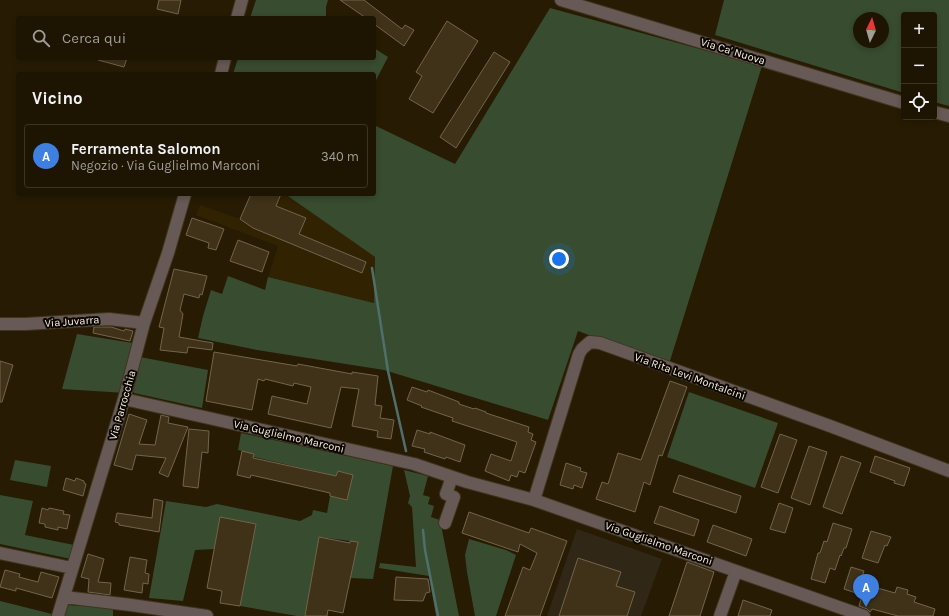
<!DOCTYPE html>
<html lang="it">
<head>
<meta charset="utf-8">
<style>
  :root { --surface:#1d1402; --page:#2a2111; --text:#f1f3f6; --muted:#a09e99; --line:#3b3324; --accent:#2563eb }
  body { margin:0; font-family:Karla,sans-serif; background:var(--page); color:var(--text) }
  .controls { position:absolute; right:12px; top:12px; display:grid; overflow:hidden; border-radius:4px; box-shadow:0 2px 6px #0003 }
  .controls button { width:36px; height:36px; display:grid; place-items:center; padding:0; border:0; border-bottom:1px solid var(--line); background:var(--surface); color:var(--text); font:20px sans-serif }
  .compass { position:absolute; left:853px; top:12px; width:36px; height:36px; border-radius:50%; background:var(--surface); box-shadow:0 2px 6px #0003; rotate:5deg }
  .you { position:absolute; left:559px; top:259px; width:14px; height:14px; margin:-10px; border:3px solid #fff; border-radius:50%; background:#1a73e8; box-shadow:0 0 0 6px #1a73e833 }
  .badge { display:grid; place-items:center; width:26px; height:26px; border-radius:50%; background:var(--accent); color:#fff; font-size:13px; font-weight:700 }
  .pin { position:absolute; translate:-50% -33px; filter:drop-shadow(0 1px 2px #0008) }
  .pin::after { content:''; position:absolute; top:21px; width:14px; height:12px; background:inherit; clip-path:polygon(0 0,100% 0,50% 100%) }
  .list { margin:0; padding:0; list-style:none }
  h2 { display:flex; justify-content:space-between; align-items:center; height:52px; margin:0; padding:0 16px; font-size:17px }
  h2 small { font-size:13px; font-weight:400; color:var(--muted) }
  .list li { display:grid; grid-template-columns:26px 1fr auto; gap:12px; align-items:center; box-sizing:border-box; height:64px; margin:0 8px 8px; padding:0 8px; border:1px solid var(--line); border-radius:4px }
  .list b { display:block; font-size:15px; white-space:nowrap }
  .list p { margin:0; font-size:13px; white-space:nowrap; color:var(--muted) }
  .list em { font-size:13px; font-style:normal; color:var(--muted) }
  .icon { flex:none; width:22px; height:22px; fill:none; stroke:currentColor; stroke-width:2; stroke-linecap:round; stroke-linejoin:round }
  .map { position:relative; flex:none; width:949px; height:616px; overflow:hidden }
  .search { position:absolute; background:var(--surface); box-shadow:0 2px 6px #0003; left:16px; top:16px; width:360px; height:44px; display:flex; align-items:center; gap:10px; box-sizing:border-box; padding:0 14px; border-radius:4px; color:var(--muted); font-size:15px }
  .panel { position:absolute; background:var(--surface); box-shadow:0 2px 6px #0003; left:16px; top:72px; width:360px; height:124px; border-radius:4px }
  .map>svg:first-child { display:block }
  .built { fill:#312201 }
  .industrial { fill:#302717 }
  .green { fill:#384c30; fill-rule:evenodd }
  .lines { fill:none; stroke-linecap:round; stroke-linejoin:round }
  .stream { stroke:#4f6f6d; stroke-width:2.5 }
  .building { fill:#3f3219; stroke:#73654b }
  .minor-casing { stroke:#40351e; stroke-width:14 }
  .minor { stroke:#675955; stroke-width:12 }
  .labels { text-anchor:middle; stroke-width:4; stroke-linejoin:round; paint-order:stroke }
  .street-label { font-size:11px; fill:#faf2e3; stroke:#0c0701 }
</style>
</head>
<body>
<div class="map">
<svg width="949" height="616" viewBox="0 0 949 616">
  <rect width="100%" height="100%" fill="#271b03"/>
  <path class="built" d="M 251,194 L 285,194 L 375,257 L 374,303 L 268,277 L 278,246 L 196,215 L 200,205 L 240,219 Z"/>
  <path class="industrial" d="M 577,529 L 662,559 L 641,616 L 547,616 Z"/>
  <path class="green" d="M 256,0 L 328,0 L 326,7 L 326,17 L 327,18 L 250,18 Z
    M 724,0 L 949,0 L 949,106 L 934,102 L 934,15 L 904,15 L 904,93 L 715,35 ZM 859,18 L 883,18 L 883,42 L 859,42 Z
    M 550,8 L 762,66 L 669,364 L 578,331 L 548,420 L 384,370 L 257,350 L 198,338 L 203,316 L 211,290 L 222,294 L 228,276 L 265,290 L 268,277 L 374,303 L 375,257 L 285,194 L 374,194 L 374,125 L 455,164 Z
    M 374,48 L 388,57 L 374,84 L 374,74 L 233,74 L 238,58 L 374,58 Z
    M 77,334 L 139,344 L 126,393 L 62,389 Z
    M 140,357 L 208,370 L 202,408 L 134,393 L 131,388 Z
    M 689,392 L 778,423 L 755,488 L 667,457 Z
    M 241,433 L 393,466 L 373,579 L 350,578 L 358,542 L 319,537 L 305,616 L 297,616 L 240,606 L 256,524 L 220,517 L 214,549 L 195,550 L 183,601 L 149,598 L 166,501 L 206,507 L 217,504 L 300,521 L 312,515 L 313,510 L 327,513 L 330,496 L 347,500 L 352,475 L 338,471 L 336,476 L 254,457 L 254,454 L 238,450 Z
    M 15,460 L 51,466 L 47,487 L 10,480 Z
    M 404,470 L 428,476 L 423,495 L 430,497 L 428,504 L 434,506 L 431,517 L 440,520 L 459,616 L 436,616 L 429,576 L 379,568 L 380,563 L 416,567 L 412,507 L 408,503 L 410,496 Z
    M 0,495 L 33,501 L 25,535 L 74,545 L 71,559 L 0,544 Z
    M 469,539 L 506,550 L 516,555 L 496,616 L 475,616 L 467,572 L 465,555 Z
    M 0,601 L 52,614 L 51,616 L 0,616 Z
    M 67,605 L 113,608 L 113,616 L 64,616 Z"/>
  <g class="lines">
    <path class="stream" d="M 372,268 L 388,371 L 406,451
      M 423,530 L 425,550 L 438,616"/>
  </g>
  <path class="building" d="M 159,0 L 181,0 L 178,14 L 157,9 Z
    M 340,0 L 364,0 L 402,29 L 405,25 L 414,30 L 404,46 L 374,24 L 374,18 L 366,18 Z
    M 447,21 L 478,41 L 433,113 L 409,99 L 422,76 L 416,72 Z
    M 494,52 L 510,62 L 456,148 L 440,137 Z
    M 98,58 L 127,58 L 124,67 L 98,60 Z
    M 251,194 L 281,194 L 276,206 L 306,218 L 299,234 L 366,262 L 362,273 L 253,228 L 240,219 Z
    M 192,218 L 224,229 L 216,250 L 208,248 L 209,243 L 186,235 Z
    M 238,240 L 269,252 L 262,272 L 230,261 Z
    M 174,269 L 207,276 L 202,295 L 200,294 L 199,298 L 184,294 L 180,310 L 183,314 L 179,337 L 213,343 L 212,350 L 188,347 L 187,353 L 160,350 L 164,328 L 159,327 Z
    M 94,327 L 111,327 L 124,331 L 125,329 L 133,331 L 130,341 L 93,333 Z
    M 214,352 L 297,366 L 298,364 L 352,374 L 352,372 L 378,376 L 375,405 L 382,406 L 380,418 L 394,420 L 391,439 L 377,437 L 378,431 L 352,426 L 359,389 L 341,387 L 331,428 L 268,414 L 272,396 L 307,404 L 311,387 L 294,383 L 293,386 L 265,379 L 264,381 L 258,379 L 252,410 L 206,401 Z
    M 0,361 L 13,365 L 2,402 L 0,402 Z
    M 670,381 L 687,387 L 662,456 L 659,455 L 650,485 L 644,482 L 635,512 L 596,499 L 602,482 L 608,484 L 618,453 L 641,460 Z
    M 412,387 L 427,392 L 428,390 L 459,402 L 459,404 L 474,409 L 475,408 L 486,412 L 486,413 L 529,427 L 528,432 L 533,434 L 531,440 L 536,442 L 525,473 L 519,471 L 517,477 L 511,475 L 509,481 L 485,471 L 491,454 L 511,461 L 517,442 L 452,421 L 453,418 L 421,407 L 422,406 L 407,400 Z
    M 129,414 L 147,420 L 139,444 L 155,445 L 161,415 L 169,417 L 168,423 L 188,427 L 168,477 L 159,473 L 166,458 L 136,455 L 132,470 L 114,465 Z
    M 189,429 L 209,431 L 208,453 L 202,452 L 198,488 L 183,486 Z
    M 417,430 L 430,434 L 430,432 L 465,445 L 460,462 L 446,457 L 445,459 L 424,452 L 425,449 L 412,446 Z
    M 780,434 L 797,440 L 778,493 L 761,487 Z
    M 809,446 L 827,452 L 810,505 L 791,498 Z
    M 242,451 L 254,454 L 253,458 L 336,476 L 338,471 L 353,475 L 347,500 L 330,496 L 330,493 L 251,475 L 250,478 L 237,475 Z
    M 841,456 L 861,463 L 842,514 L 823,507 Z
    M 875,456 L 910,468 L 904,486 L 894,483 L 895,481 L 870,472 Z
    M 566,463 L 581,468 L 580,471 L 587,473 L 582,488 L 574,485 L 573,489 L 560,485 Z
    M 679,475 L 741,496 L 736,513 L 673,492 Z
    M 66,478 L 75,481 L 76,478 L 84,481 L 84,483 L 86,484 L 83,496 L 63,490 Z
    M 154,499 L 163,501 L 159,532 L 119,525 L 119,523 L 115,522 L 117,513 L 152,518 Z
    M 779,503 L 793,508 L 785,533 L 770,529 Z
    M 660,506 L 699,520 L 694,536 L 654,523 Z
    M 42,508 L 48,510 L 49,508 L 64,511 L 63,514 L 70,515 L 67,529 L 58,527 L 58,530 L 45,527 L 45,524 L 39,523 Z
    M 469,512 L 529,533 L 531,528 L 567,541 L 540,616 L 505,616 L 523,567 L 530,570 L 537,553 L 520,544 L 518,552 L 462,533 Z
    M 220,517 L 256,524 L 240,606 L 220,603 L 222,591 L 207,588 Z
    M 833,523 L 852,529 L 846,548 L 844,548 L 841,556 L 840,555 L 835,570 L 830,568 L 825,583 L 811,579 L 818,553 L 820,553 L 824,541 L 827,542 Z
    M 713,525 L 752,539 L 746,556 L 707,542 Z
    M 871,531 L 891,537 L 887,546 L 885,545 L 878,563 L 862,558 Z
    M 319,537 L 350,543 L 350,541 L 358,542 L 343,613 L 328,610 L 327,616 L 305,616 Z
    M 88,554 L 104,559 L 98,582 L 111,583 L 110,595 L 88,592 L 89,579 L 81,577 Z
    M 130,557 L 147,560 L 145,573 L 149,574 L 148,584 L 143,583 L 142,593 L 124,590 Z
    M 578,558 L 621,572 L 616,586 L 635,592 L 627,616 L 559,616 Z
    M 687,562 L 714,572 L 700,616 L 669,616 Z
    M 851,567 L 864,571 L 860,583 L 895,593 L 897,587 L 908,590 L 907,594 L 916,597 L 914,602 L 935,609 L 933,616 L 898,616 L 872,609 L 870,612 L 867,609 L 859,606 L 862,595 L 844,589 Z
    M 5,570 L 20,574 L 19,577 L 38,582 L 41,572 L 59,577 L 52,598 L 16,588 L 16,591 L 0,587 Z
    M 396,577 L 428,579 L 430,592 L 426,593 L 423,601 L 394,600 Z
    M 743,600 L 772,610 L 770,616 L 738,616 Z"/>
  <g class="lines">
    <defs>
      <path id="minor" d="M 561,0 L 904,103
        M 237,18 L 242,0
        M 221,74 L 225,58
        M 934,112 L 949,116
        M 0,324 L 26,324 L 109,319 L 144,323
        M 124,399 L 414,464 L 467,482 L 534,500 L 864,616
        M 534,500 L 579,354 L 582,349 L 590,342 L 600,343 L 830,426 L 949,471
        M 445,523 L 454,497 L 446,494 L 452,477
        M 0,553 L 72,568
        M 64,597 L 131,605 L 207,616
        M 58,616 L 124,399 L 144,323 L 168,253 L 185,194
        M 720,616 L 736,571"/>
    </defs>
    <use href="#minor" class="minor-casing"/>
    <use href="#minor" class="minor"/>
  </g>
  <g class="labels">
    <g class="street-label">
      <text transform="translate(733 51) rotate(17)" y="4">Via Ca' Nuova</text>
      <text transform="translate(72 321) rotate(-4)" y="4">Via Juvarra</text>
      <text transform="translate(690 376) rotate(20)" y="4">Via Rita Levi Montalcini</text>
      <text transform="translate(122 405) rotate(-74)" y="4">Via Parrocchia</text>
      <text transform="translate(289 436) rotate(13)" y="4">Via Guglielmo Marconi</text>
      <text transform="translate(659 543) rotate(19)" y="4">Via Guglielmo Marconi</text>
    </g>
  </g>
</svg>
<div class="controls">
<button>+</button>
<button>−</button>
<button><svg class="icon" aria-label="locate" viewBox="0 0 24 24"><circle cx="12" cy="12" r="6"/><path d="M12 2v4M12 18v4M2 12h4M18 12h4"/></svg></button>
</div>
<svg class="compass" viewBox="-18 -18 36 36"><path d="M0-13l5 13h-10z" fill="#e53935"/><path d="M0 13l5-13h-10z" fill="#a09e99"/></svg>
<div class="you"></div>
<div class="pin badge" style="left:866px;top:607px;background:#3f7fe0">A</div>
<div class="search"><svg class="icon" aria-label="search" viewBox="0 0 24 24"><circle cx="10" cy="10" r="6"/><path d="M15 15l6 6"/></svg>Cerca qui</div>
<section class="panel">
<h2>Vicino<small></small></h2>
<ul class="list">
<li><span class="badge" style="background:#3f7fe0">A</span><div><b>Ferramenta Salomon</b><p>Negozio · Via Guglielmo Marconi</p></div><em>340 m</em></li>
</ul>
</section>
</div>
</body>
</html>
